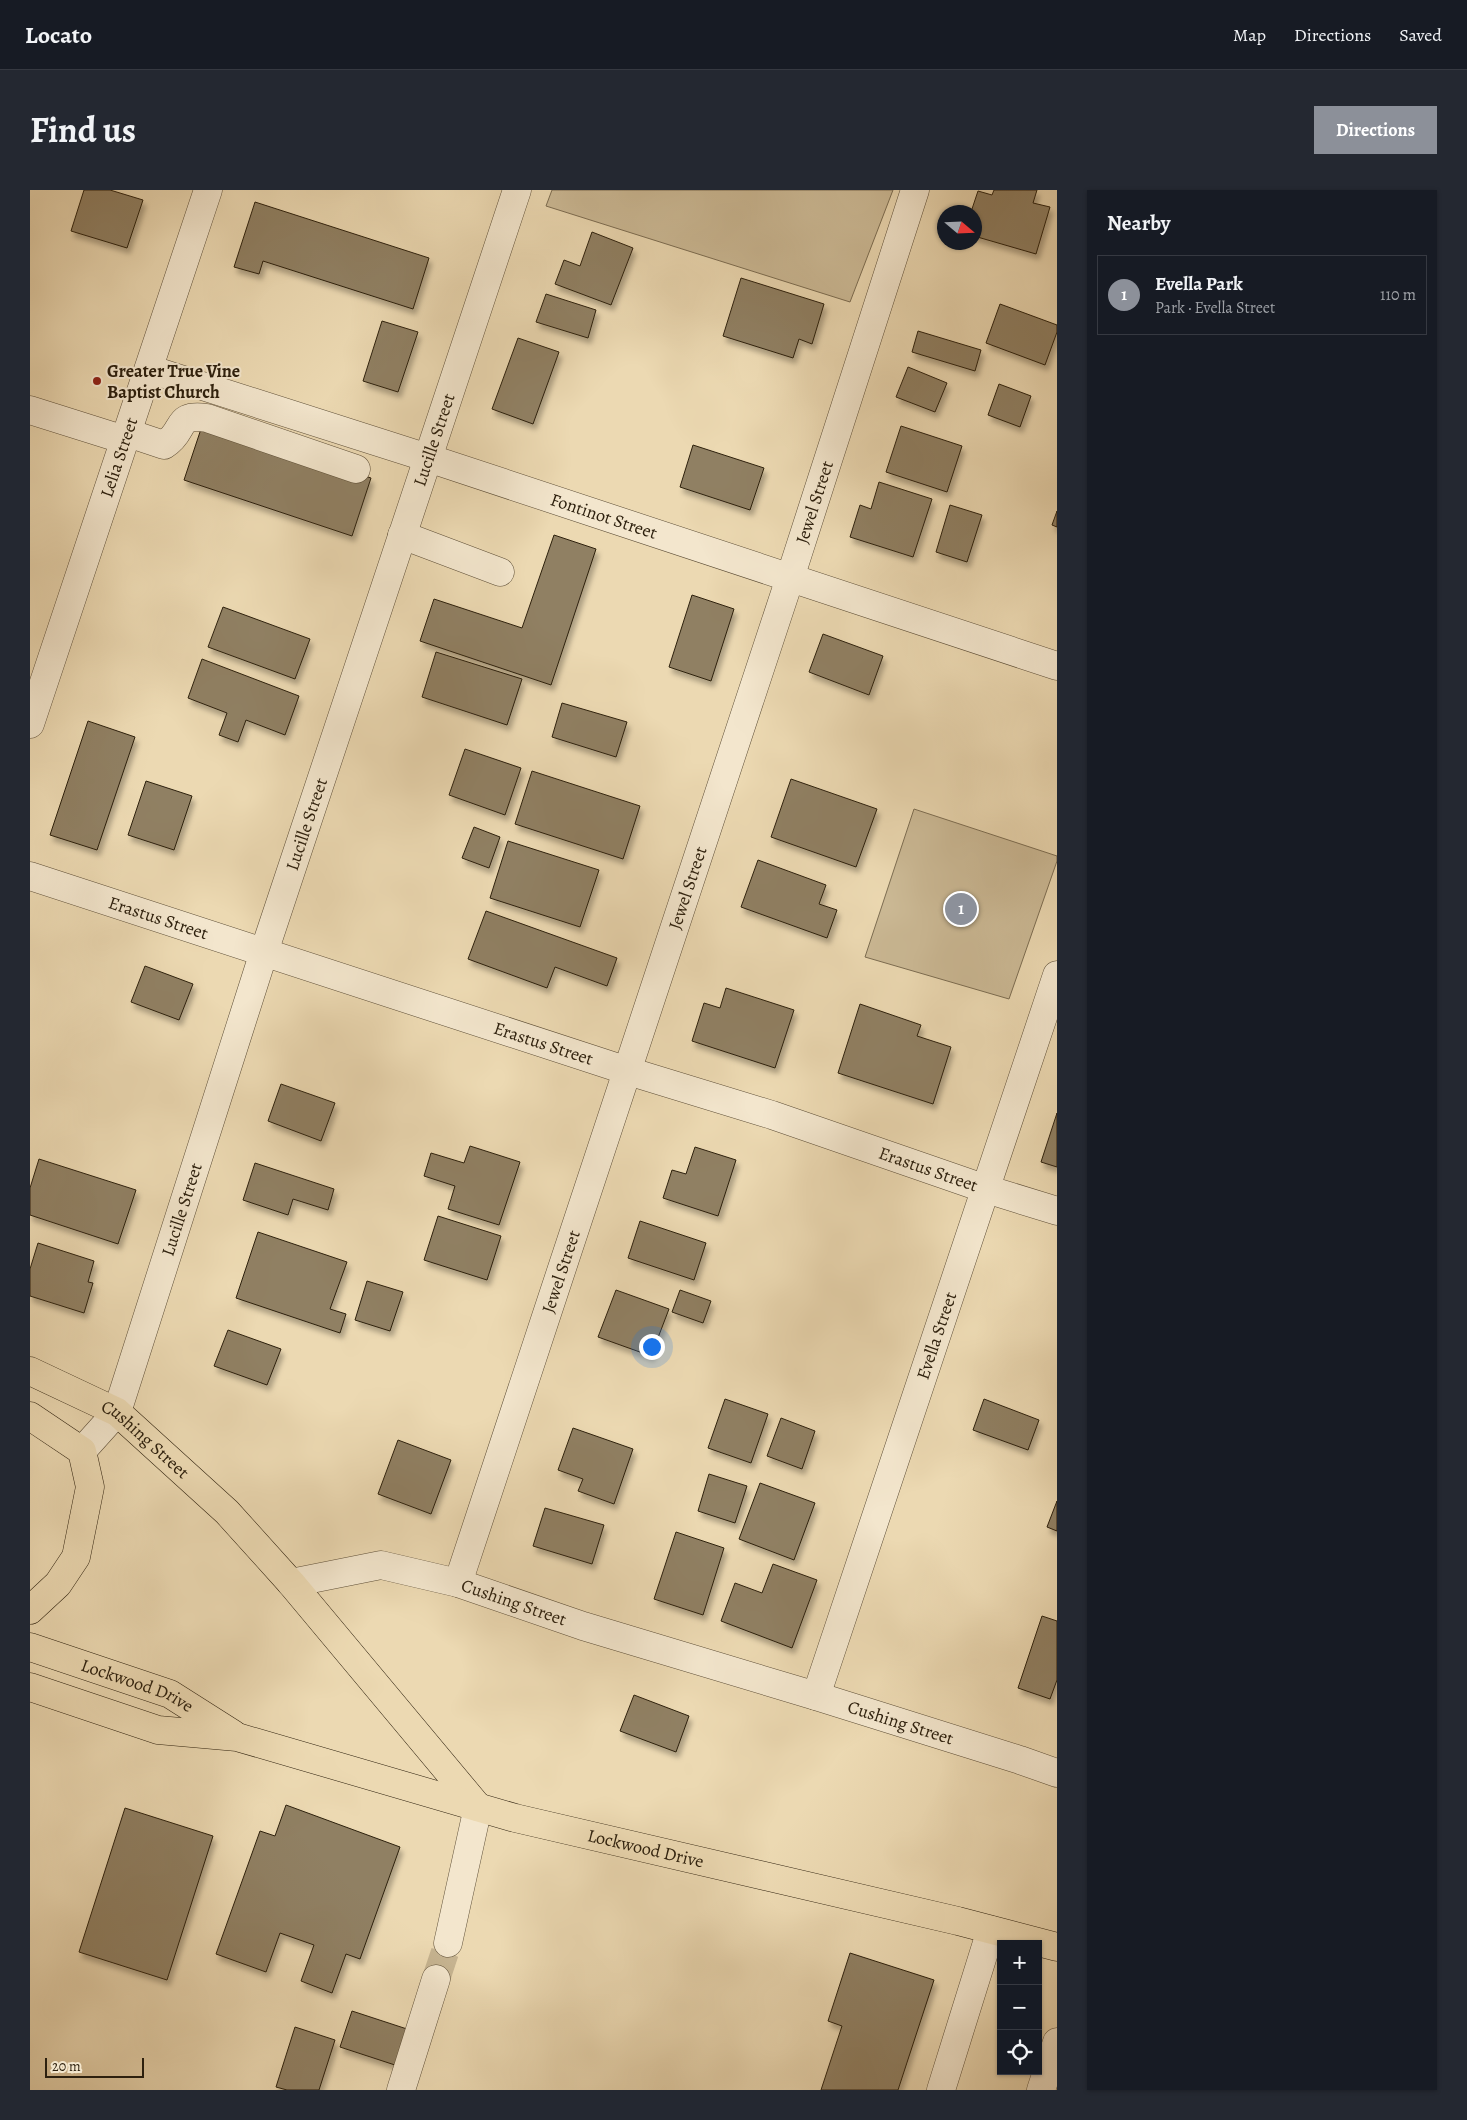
<!DOCTYPE html>
<html lang="en">
<head>
<meta charset="utf-8">
<style>
  :root { --surface:#171b24; --page:#242831; --text:#f1f3f6; --muted:#9ea1a6; --line:#363941; --accent:#8c9099 }
  body { margin:0; font-family:Alegreya,serif; background:var(--page); color:var(--text) }
  .controls { position:absolute; right:15px; bottom:15px; display:grid; overflow:hidden; border-radius:0px; box-shadow:0 1px 4px #0004 }
  .controls button { width:45px; height:45px; display:grid; place-items:center; padding:0; border:0; border-bottom:1px solid var(--line); background:var(--surface); color:var(--text); font:25px sans-serif }
  .compass { position:absolute; left:907px; top:15px; width:45px; height:45px; border-radius:50%; background:var(--surface); box-shadow:0 1px 4px #0004; rotate:109deg }
  .scale { position:absolute; left:15px; bottom:12px; width:99px; box-sizing:border-box; padding-left:5px; border:2px solid #2d200e; border-top:0; font-size:14px; line-height:18px; white-space:nowrap; color:#2d200e; -webkit-text-stroke:4px #f3e6cd; paint-order:stroke }
  .you { position:absolute; left:621px; top:1156px; width:18px; height:18px; margin:-12px; border:4px solid #fff; border-radius:50%; background:#1a73e8; box-shadow:0 0 0 8px #1a73e833 }
  .badge { display:grid; place-items:center; width:32px; height:32px; border-radius:50%; background:var(--accent); color:#fff; font-size:16px; font-weight:700 }
  .pin { position:absolute; translate:-50% -50%; border:2px solid #fff; box-shadow:0 1px 5px #0006 }
  .list { margin:0; padding:0; list-style:none }
  h2 { display:flex; justify-content:space-between; align-items:center; height:65px; margin:0; padding:0 20px; font-size:21px }
  h2 small { font-size:16px; font-weight:400; color:var(--muted) }
  .list li { display:grid; grid-template-columns:32px 1fr auto; gap:15px; align-items:center; box-sizing:border-box; height:80px; margin:0 10px 10px; padding:0 10px; border:1px solid var(--line); border-radius:0px }
  .list b { display:block; font-size:19px; white-space:nowrap }
  .list p { margin:0; font-size:16px; white-space:nowrap; color:var(--muted) }
  .list em { font-size:16px; font-style:normal; color:var(--muted) }
  .icon { flex:none; width:28px; height:28px; fill:none; stroke:currentColor; stroke-width:2; stroke-linecap:round; stroke-linejoin:round }
  .map { position:relative; flex:none; width:1027px; height:1900px; overflow:hidden; border-radius:0px }
  header { display:flex; align-items:center; gap:30px; box-sizing:border-box; height:70px; padding:0 25px; background:var(--surface); border-bottom:1px solid var(--line) }
  header strong { font-size:24px }
  nav { display:flex; gap:28px; margin-inline-start:auto; font-size:18px }
  .intro { display:flex; align-items:center; justify-content:space-between; box-sizing:border-box; height:120px; padding:0 30px }
  h1 { margin:0; font-size:35px }
  .button { padding:12px 22px; border-radius:0px; background:var(--accent); color:#fff; font-size:18px; font-weight:700 }
  main { display:flex; gap:30px; padding:0 30px }
  aside { flex:1; background:var(--surface); border-radius:0px; box-shadow:0 1px 4px #0004 }
  .map>svg:first-child { display:block }
  .green { fill:#ccba96; stroke:#7c6d52 }
  .building { fill:#908063; stroke:#2d200e; filter:url(#shadow) }
  .lines { fill:none; stroke-linecap:round; stroke-linejoin:round }
  .minor-tunnel { stroke:#c6b491; stroke-width:28; stroke-dasharray:28 14; stroke-linecap:butt }
  .minor-casing { stroke:#5d4e37; stroke-width:29 }
  .major-casing { stroke:#2d200e; stroke-width:29 }
  .minor { stroke:#f3e6cd; stroke-width:28 }
  .major { stroke:#ecd9b2; stroke-width:28 }
  .poi-dot { fill:#8f2418; stroke:#f3e6cd; stroke-width:2 }
  .labels { text-anchor:middle; stroke-width:4; stroke-linejoin:round; paint-order:stroke }
  .poi-label { font-size:18px; font-weight:bold; fill:#2d200e; stroke:#f3e6cd; text-anchor:start }
  .street-label { font-size:18px; fill:#2d200e; stroke:#f3e6cd }
</style>
</head>
<body>
<header>
<strong>Locato</strong>
<nav><a>Map</a><a>Directions</a><a>Saved</a></nav>
</header>
<div class="intro"><h1>Find us</h1><a class="button">Directions</a></div>
<main>
<div class="map">
<svg width="1027" height="1900" viewBox="0 0 1027 1900">
  <defs>
    <filter id="shadow"><feDropShadow dx="3" dy="5.5" stdDeviation="2.5" flood-color="#0004"/></filter>
  </defs>
  <rect width="100%" height="100%" fill="#ecd9b2"/>
  <filter id="stains"><feTurbulence type="fractalNoise" baseFrequency=".004" numOctaves="4"/><feColorMatrix values="0 0 0 0 .2 0 0 0 0 .09 0 0 0 0 .02 0 0 0 .5 -.17"/></filter>
  <radialGradient id="worn" r=".72"><stop offset=".6" stop-color="#630" stop-opacity="0"/><stop offset="1" stop-color="#630" stop-opacity=".3"/></radialGradient>
  <path class="green" d="M 522,0 L 863,0 L 820,112 L 516,16 Z
    M 884,619 L 1027,666 L 1027,671 L 979,809 L 835,767 Z"/>
  <path class="building" d="M 54,0 L 80,0 L 113,10 L 97,58 L 41,41 Z
    M 964,0 L 1007,0 L 1003,13 L 1020,17 L 1006,64 L 944,46 L 944,22 L 941,22 L 948,1 L 962,5 Z
    M 225,12 L 399,68 L 383,119 L 233,71 L 229,84 L 204,77 Z
    M 562,42 L 603,58 L 581,115 L 525,94 L 534,70 L 550,76 Z
    M 711,88 L 794,114 L 782,154 L 769,149 L 763,168 L 693,146 Z
    M 516,104 L 566,120 L 558,148 L 506,132 Z
    M 970,114 L 1027,135 L 1027,142 L 1015,175 L 956,153 Z
    M 352,131 L 388,142 L 368,202 L 333,191 Z
    M 888,141 L 951,160 L 945,181 L 882,162 Z
    M 488,148 L 529,162 L 503,234 L 462,219 Z
    M 878,177 L 917,193 L 905,222 L 866,207 Z
    M 969,194 L 1001,206 L 990,237 L 958,225 Z
    M 173,233 L 341,288 L 322,346 L 154,290 Z
    M 871,236 L 932,256 L 917,302 L 856,282 Z
    M 663,255 L 734,278 L 720,320 L 650,297 Z
    M 849,292 L 902,309 L 883,367 L 820,347 L 830,315 L 841,319 Z
    M 920,315 L 952,325 L 937,372 L 906,362 Z
    M 1027,321 L 1027,337 L 1022,335 Z
    M 524,345 L 566,359 L 521,495 L 390,451 L 404,409 L 492,438 Z
    M 662,405 L 704,419 L 681,491 L 639,477 Z
    M 193,417 L 280,449 L 265,489 L 178,457 Z
    M 793,444 L 853,466 L 839,505 L 779,482 Z
    M 406,462 L 492,489 L 477,535 L 392,507 Z
    M 172,469 L 269,506 L 255,545 L 216,530 L 208,552 L 189,545 L 197,523 L 158,508 Z
    M 532,513 L 597,532 L 586,567 L 522,547 Z
    M 58,531 L 105,547 L 67,660 L 20,645 Z
    M 435,559 L 491,578 L 475,625 L 419,605 Z
    M 502,581 L 610,616 L 593,669 L 485,634 Z
    M 761,589 L 847,619 L 826,677 L 741,647 Z
    M 116,591 L 162,606 L 144,660 L 98,645 Z
    M 444,637 L 470,647 L 459,678 L 432,668 Z
    M 478,651 L 569,680 L 550,737 L 460,708 Z
    M 728,670 L 796,695 L 789,714 L 807,720 L 797,748 L 711,717 Z
    M 456,721 L 587,768 L 577,796 L 525,777 L 517,798 L 438,769 Z
    M 115,776 L 163,794 L 149,830 L 101,812 Z
    M 696,798 L 764,820 L 745,878 L 662,851 L 674,813 L 690,818 Z
    M 830,814 L 891,835 L 887,846 L 921,857 L 903,914 L 808,883 Z
    M 251,894 L 305,913 L 291,951 L 238,931 Z
    M 1027,923 L 1027,977 L 1011,972 Z
    M 440,956 L 490,972 L 469,1035 L 418,1019 L 425,996 L 394,986 L 401,963 L 434,973 Z
    M 665,957 L 706,970 L 688,1026 L 633,1008 L 642,980 L 656,984 Z
    M 9,969 L 106,1000 L 88,1054 L 0,1025 L 0,998 Z
    M 225,973 L 304,999 L 298,1020 L 263,1009 L 258,1025 L 213,1010 Z
    M 408,1026 L 471,1046 L 457,1090 L 394,1070 Z
    M 610,1031 L 676,1053 L 664,1090 L 598,1068 Z
    M 228,1042 L 317,1072 L 300,1119 L 316,1124 L 310,1143 L 206,1108 Z
    M 8,1053 L 64,1071 L 58,1092 L 63,1093 L 54,1123 L 0,1106 L 0,1079 Z
    M 337,1091 L 373,1102 L 360,1141 L 325,1130 Z
    M 586,1100 L 639,1119 L 621,1166 L 568,1147 Z
    M 650,1100 L 681,1111 L 673,1133 L 642,1122 Z
    M 198,1140 L 251,1159 L 237,1195 L 184,1176 Z
    M 695,1209 L 738,1224 L 721,1273 L 678,1258 Z
    M 954,1209 L 1009,1230 L 998,1260 L 943,1240 Z
    M 751,1228 L 785,1241 L 772,1279 L 737,1266 Z
    M 543,1238 L 603,1259 L 584,1314 L 548,1301 L 553,1289 L 528,1280 Z
    M 368,1250 L 421,1270 L 401,1324 L 348,1304 Z
    M 679,1284 L 717,1296 L 705,1333 L 668,1321 Z
    M 730,1293 L 785,1313 L 764,1370 L 709,1349 Z
    M 1027,1311 L 1027,1341 L 1017,1337 Z
    M 515,1318 L 574,1335 L 562,1374 L 503,1356 Z
    M 646,1342 L 694,1358 L 673,1425 L 624,1409 Z
    M 743,1374 L 787,1390 L 762,1458 L 691,1431 L 705,1393 L 732,1403 Z
    M 1012,1426 L 1027,1431 L 1027,1490 L 1020,1509 L 988,1498 Z
    M 604,1505 L 659,1526 L 646,1562 L 590,1541 Z
    M 256,1615 L 370,1657 L 330,1769 L 316,1764 L 302,1803 L 271,1791 L 284,1755 L 250,1743 L 236,1782 L 186,1764 L 230,1641 L 245,1646 Z
    M 95,1618 L 183,1646 L 137,1790 L 49,1762 Z
    M 820,1763 L 904,1790 L 868,1900 L 791,1900 L 812,1836 L 798,1831 Z
    M 322,1821 L 380,1840 L 368,1876 L 310,1857 Z
    M 265,1837 L 305,1850 L 289,1900 L 257,1900 L 246,1897 Z"/>
  <g class="lines">
    <path class="minor-tunnel" d="M 406,1789 L 418,1753"/>
    <defs>
      <g id="minor">
        <path id="s1" d="M 119,179 L 398,268 L 1027,476"/>
        <path d="M 0,220 L 95,250"/>
        <path d="M 98,243 L 134,255 C 157,241 143,223 177,228 L 326,279"/>
        <path d="M 372,345 L 470,382"/>
        <path id="s2" d="M 0,534 L 178,0"/>
        <path id="s3" d="M 0,686 L 598,881 L 742,925 L 956,999 L 1027,1021"/>
        <path id="s4" d="M 52,1261 L 87,1222 L 234,762 L 487,0"/>
        <path id="s5" d="M 261,1393 L 351,1375 L 428,1393 L 553,1436 L 786,1506 L 990,1570 L 1027,1583"/>
        <path id="s6" d="M 428,1393 L 760,388 L 885,0"/>
        <path id="s7" d="M 786,1506 L 1027,785"/>
        <path d="M 418,1753 L 448,1617"/>
        <path d="M 371,1900 L 406,1789"/>
        <path d="M 911,1900 L 961,1740"/>
        <path d="M 1011,1900 L 1027,1852"/>
      </g>
      <g id="major">
        <path id="s8" d="M 0,1181 L 87,1222 L 197,1322 L 261,1393 L 448,1617"/>
        <path d="M 0,1226 L 52,1261 L 60,1297 L 46,1367 L 28,1394 L 0,1420"/>
        <path id="s9" d="M 0,1457 L 140,1504 L 203,1544"/>
        <path id="s10" d="M 0,1497 L 128,1540 L 207,1547 L 485,1628 L 928,1731 L 1027,1757"/>
      </g>
    </defs>
    <use href="#minor" class="minor-casing"/>
    <use href="#major" class="major-casing"/>
    <use href="#minor" class="minor"/>
    <use href="#major" class="major"/>
  </g>
  <circle class="poi-dot" cx="67" cy="191" r="5"/>
  <g class="labels">
    <g class="poi-label">
      <text x="77" y="187">Greater True Vine<tspan x="77" dy="21">Baptist Church</tspan></text>
    </g>
    <g class="street-label">
      <text dy="6" stroke="none"><textPath href="#s4" startOffset="1075">Lucille Street</textPath></text>
      <text dy="6" stroke="none"><textPath href="#s2" startOffset="281">Lelia Street</textPath></text>
      <text dy="6" stroke="none"><textPath href="#s6" startOffset="1138">Jewel Street</textPath></text>
      <text dy="6" stroke="none"><textPath href="#s1" startOffset="478">Fontinot Street</textPath></text>
      <text dy="6" stroke="none"><textPath href="#s4" startOffset="670">Lucille Street</textPath></text>
      <text dy="6" stroke="none"><textPath href="#s6" startOffset="732">Jewel Street</textPath></text>
      <text dy="6" stroke="none"><textPath href="#s3" startOffset="135">Erastus Street</textPath></text>
      <text dy="6" stroke="none"><textPath href="#s3" startOffset="540">Erastus Street</textPath></text>
      <text dy="6" stroke="none"><textPath href="#s3" startOffset="945">Erastus Street</textPath></text>
      <text dy="6" stroke="none"><textPath href="#s4" startOffset="265">Lucille Street</textPath></text>
      <text dy="6" stroke="none"><textPath href="#s6" startOffset="328">Jewel Street</textPath></text>
      <text dy="6" stroke="none"><textPath href="#s7" startOffset="380">Evella Street</textPath></text>
      <text dy="6" stroke="none"><textPath href="#s8" startOffset="135">Cushing Street</textPath></text>
      <text dy="6" stroke="none"><textPath href="#s5" startOffset="230">Cushing Street</textPath></text>
      <text dy="6" stroke="none"><textPath href="#s9" startOffset="114">Lockwood Drive</textPath></text>
      <text dy="6" stroke="none"><textPath href="#s5" startOffset="635">Cushing Street</textPath></text>
      <text dy="6" stroke="none"><textPath href="#s10" startOffset="638">Lockwood Drive</textPath></text>
    </g>
  </g>
  <rect width="100%" height="100%" filter="url(#stains)"/>
  <rect width="100%" height="100%" fill="url(#worn)"/>
</svg>
<div class="controls">
<button>+</button>
<button>−</button>
<button><svg class="icon" aria-label="locate" viewBox="0 0 24 24"><circle cx="12" cy="12" r="6"/><path d="M12 2v4M12 18v4M2 12h4M18 12h4"/></svg></button>
</div>
<svg class="compass" viewBox="-18 -18 36 36"><path d="M0-13l5 13h-10z" fill="#e53935"/><path d="M0 13l5-13h-10z" fill="#9ea1a6"/></svg>
<div class="scale">20 m</div>
<div class="you"></div>
<div class="pin badge" style="left:931px;top:719px">1</div>
</div>
<aside>
<h2>Nearby<small></small></h2>
<ul class="list">
<li><span class="badge">1</span><div><b>Evella Park</b><p>Park · Evella Street</p></div><em>110 m</em></li>
</ul>
</aside>
</main>
</body>
</html>
